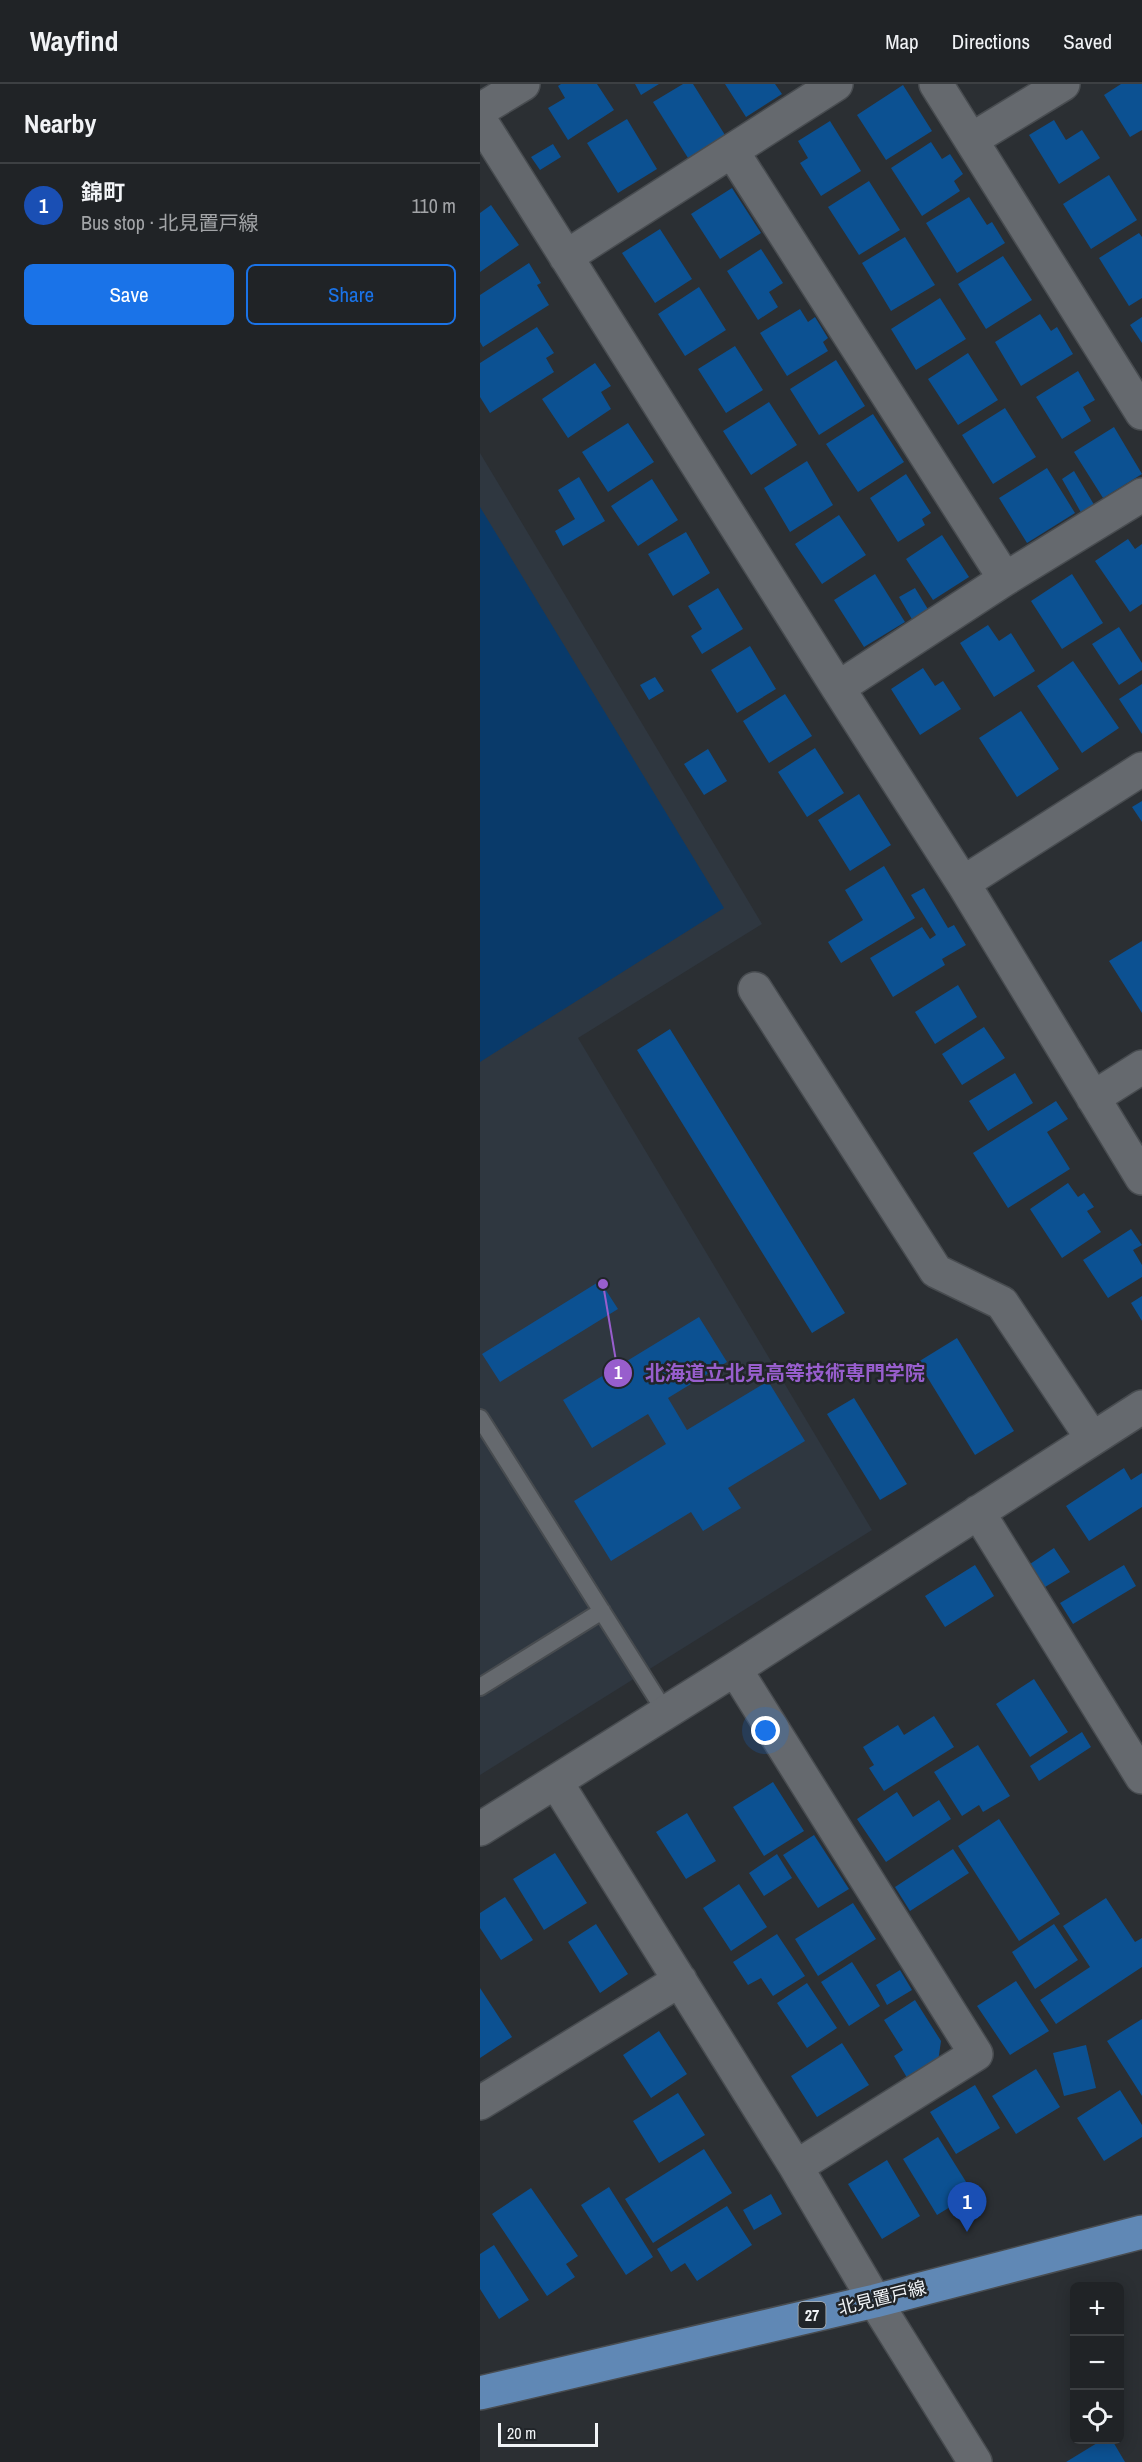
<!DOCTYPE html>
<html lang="en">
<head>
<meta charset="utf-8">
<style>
  :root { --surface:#202326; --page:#2d2f32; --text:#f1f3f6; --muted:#a2a4a7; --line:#3d4043; --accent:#1a73e8 }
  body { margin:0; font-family:"Archivo Narrow","Noto Sans JP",sans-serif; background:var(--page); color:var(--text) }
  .controls { position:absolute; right:18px; bottom:18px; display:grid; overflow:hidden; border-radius:9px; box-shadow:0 3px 15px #0003 }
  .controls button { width:54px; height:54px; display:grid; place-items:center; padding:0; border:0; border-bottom:2px solid var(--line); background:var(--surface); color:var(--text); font:30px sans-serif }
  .scale { position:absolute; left:18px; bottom:15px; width:100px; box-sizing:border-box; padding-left:6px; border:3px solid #f1f4f7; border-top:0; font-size:16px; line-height:21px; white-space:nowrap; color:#f1f4f7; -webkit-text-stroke:4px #212529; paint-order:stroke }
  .you { position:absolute; left:286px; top:1647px; width:21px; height:21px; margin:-15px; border:4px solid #fff; border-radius:50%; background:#1a73e8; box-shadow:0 0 0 9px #1a73e833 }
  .badge { display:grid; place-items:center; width:39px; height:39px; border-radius:50%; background:var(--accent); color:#fff; font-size:20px; font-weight:700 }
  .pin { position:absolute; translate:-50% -50px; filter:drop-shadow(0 2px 3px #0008) }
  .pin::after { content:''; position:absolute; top:32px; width:21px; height:18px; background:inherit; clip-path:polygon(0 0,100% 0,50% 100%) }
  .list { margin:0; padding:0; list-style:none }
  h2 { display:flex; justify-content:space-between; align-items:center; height:78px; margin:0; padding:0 24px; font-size:26px }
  h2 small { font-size:20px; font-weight:400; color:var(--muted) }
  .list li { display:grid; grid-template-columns:39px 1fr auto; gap:18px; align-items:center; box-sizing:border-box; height:84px; padding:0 24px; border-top:2px solid var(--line) }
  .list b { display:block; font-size:22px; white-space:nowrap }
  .list p { margin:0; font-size:20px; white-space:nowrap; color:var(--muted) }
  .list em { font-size:20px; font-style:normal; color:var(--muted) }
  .actions { display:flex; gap:12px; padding:18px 24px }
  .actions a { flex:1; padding:14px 0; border:2px solid var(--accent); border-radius:9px; text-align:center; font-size:21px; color:var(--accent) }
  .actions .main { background:var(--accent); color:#fff }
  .icon { flex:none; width:33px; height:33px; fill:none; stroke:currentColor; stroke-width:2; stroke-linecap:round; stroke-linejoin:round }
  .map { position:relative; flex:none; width:662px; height:2378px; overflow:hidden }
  header { display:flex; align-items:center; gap:36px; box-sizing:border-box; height:84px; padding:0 30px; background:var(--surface); border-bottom:2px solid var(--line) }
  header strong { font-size:28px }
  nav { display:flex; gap:33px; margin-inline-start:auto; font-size:21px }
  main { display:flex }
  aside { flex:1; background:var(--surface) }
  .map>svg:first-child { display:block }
  .built { fill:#2f3740 }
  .green { fill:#093a6a }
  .building { fill:#0c5192 }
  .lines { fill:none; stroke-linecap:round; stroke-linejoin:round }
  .lane-casing { stroke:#484c50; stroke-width:20 }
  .street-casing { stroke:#484c50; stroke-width:36 }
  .primary-casing { stroke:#484c50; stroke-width:36 }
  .lane { stroke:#65696e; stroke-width:16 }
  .street { stroke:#65696e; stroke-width:33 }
  .primary { stroke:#6088b5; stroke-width:33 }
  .labels { text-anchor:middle; stroke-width:5; stroke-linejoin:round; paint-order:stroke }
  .shield { fill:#212529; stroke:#b3b6b9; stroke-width:1.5 }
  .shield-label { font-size:16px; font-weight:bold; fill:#f1f4f7 }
  .street-label { font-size:18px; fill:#f1f4f7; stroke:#212529 }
  .leader { fill:none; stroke:#985ecd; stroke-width:2 }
  .callout-dot { fill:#985ecd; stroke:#212529; stroke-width:2 }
  .mark-label { font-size:18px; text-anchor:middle; font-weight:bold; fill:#fff }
  .callout-label { font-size:20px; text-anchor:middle; font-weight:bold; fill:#985ecd; stroke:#212529; stroke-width:5; stroke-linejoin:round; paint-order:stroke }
</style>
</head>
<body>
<header>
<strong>Wayfind</strong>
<nav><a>Map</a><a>Directions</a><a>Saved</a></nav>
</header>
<main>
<aside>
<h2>Nearby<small></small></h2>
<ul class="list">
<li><span class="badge" style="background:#1a4fb4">1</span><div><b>錦町</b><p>Bus stop · 北見置戸線</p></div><em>110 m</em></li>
</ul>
<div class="actions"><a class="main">Save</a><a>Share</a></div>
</aside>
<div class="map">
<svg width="662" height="2378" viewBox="0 0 662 2378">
  <rect width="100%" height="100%" fill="#2b2f33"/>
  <path class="built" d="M 0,369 L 282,840 L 98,954 L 392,1446 L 0,1691 Z"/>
  <path class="green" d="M 0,423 L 244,824 L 0,978 Z"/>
  <path class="building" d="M 81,0 L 117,0 L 134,26 L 88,56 L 68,24 L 85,14 L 78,2 Z
    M 155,0 L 179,0 L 161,11 Z
    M 203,0 L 213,0 L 245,51 L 208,74 L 173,18 Z
    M 245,0 L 295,0 L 302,10 L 266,33 Z
    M 641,0 L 662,0 L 662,46 L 650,53 L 624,11 Z
    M 423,1 L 452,47 L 406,76 L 377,31 Z
    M 147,35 L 177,85 L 138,109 L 107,59 Z
    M 574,36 L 586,56 L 602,46 L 620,74 L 579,100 L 549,51 Z
    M 350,37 L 381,87 L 341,112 L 320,79 L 328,74 L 318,57 Z
    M 451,58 L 462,75 L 470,70 L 483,90 L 474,97 L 480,107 L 442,132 L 411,84 Z
    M 73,60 L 81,73 L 60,86 L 51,73 Z
    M 629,91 L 657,136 L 611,165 L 583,120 Z
    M 389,97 L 420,146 L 379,171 L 348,123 Z
    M 252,104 L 281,149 L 240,175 L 211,130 Z
    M 489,113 L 507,141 L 512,138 L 525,159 L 477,189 L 446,139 Z
    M 11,121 L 39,161 L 0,188 L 0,129 Z
    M 180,145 L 212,195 L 175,219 L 142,169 Z
    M 659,149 L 662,153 L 662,214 L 649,222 L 619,174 Z
    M 425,153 L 455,201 L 411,227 L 382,179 Z
    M 281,165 L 303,199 L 289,208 L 298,223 L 278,236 L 247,187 Z
    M 523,172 L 552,216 L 506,245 L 478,200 Z
    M 49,179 L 61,199 L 57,201 L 69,221 L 3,263 L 0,258 L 0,211 Z
    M 219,203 L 246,246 L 205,272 L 178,230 Z
    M 460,214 L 486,255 L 436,286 L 411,245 Z
    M 320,225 L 328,238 L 335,233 L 348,254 L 343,258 L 348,267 L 307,292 L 280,249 Z
    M 560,230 L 571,247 L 577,243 L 593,270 L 541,302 L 515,258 Z
    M 662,233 L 662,259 L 650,241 Z
    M 57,243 L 74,269 L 66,274 L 74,288 L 10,329 L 0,313 L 0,279 Z
    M 255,262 L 283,306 L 246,329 L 218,285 Z
    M 488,269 L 518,316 L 478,341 L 448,295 Z
    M 356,276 L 385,322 L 339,351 L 310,305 Z
    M 115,279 L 131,302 L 121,308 L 131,325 L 88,354 L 62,315 Z
    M 598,287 L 615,316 L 603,323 L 611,337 L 582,355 L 556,313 Z
    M 289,318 L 317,361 L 271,391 L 243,347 Z
    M 525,324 L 556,373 L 513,400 L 482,351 Z
    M 393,330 L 424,378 L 378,408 L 346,360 Z
    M 148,339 L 174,378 L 128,408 L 102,368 Z
    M 634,343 L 662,390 L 623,414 L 594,368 Z
    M 327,377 L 353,421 L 310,448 L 284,404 Z
    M 567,384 L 595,429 L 547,459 L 519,414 Z
    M 594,387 L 616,424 L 603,432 L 582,395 Z
    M 426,390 L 451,429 L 442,435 L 445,441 L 418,458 L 390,414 Z
    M 99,393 L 125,437 L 83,462 L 75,447 L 95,435 L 78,406 Z
    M 172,395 L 198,436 L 158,462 L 131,422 Z
    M 359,431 L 386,471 L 342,500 L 315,460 Z
    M 206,448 L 230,489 L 193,512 L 168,470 Z
    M 462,451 L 489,493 L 453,516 L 426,475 Z
    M 648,455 L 655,465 L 662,460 L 662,520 L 650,528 L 615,477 Z
    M 395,490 L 425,538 L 384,563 L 354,516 Z
    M 592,490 L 623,539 L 582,565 L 551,517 Z
    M 238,504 L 263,545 L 222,570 L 211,552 L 222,545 L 208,522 Z
    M 435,504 L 449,527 L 433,537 L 419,513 Z
    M 508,541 L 519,557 L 531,549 L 555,587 L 514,613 L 480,559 Z
    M 639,543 L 662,579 L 662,586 L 639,601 L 612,560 Z
    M 270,562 L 296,605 L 257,629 L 231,586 Z
    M 593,577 L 639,644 L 602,669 L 557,602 Z
    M 443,584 L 455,602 L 463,597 L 481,625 L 440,651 L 411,605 Z
    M 175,593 L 184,607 L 169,616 L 160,601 Z
    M 662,600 L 662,650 L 639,615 Z
    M 305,610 L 332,652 L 289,679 L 263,637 Z
    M 541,627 L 579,685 L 537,713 L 499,654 Z
    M 335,664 L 364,709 L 327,733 L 298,688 Z
    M 228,665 L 247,697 L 224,711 L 204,680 Z
    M 379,710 L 411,761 L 370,787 L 338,736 Z
    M 662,717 L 662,738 L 652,723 Z
    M 404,782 L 435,834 L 361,879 L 348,858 L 383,836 L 365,806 Z
    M 444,804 L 468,844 L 474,841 L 486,861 L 462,875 L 465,881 L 413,913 L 390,874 L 442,843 L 450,855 L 456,851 L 431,811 Z
    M 662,857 L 662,929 L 629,877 Z
    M 478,901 L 497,933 L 455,960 L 435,928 Z
    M 504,943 L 525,974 L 482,1001 L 462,970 Z
    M 190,945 L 365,1229 L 332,1249 L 157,966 Z
    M 535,989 L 553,1019 L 508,1047 L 489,1017 Z
    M 576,1017 L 588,1035 L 567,1048 L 590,1085 L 528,1124 L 493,1069 Z
    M 588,1099 L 598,1113 L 604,1109 L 614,1123 L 607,1127 L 621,1148 L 582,1174 L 550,1125 Z
    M 651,1145 L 662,1161 L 653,1166 L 662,1181 L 662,1193 L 628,1214 L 603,1176 Z
    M 120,1197 L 138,1225 L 20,1298 L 2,1270 Z
    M 662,1212 L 662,1237 L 651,1219 Z
    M 219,1233 L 247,1278 L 188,1314 L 207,1346 L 288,1297 L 325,1357 L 248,1404 L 261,1424 L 223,1447 L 211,1428 L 131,1477 L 94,1417 L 186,1360 L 168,1330 L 112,1364 L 83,1316 Z
    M 477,1254 L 534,1347 L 495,1371 L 438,1278 Z
    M 374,1314 L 427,1400 L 400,1416 L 347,1330 Z
    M 644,1384 L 651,1396 L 662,1389 L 662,1423 L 609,1457 L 586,1422 Z
    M 574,1464 L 590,1488 L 565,1503 L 550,1480 Z
    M 495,1481 L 514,1512 L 465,1543 L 445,1512 Z
    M 644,1481 L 656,1502 L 593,1540 L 580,1519 Z
    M 554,1595 L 588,1648 L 550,1673 L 516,1620 Z
    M 454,1632 L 474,1663 L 404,1707 L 389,1684 L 394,1681 L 383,1663 L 418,1641 L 424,1651 Z
    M 602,1648 L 611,1663 L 559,1697 L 550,1682 Z
    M 498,1661 L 530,1712 L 503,1728 L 499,1721 L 482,1732 L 454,1688 Z
    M 293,1698 L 324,1747 L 284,1772 L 253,1723 Z
    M 417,1708 L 433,1733 L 459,1716 L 471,1735 L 406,1778 L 377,1735 Z
    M 207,1729 L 236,1777 L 206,1795 L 176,1748 Z
    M 519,1735 L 580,1830 L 539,1857 L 478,1762 Z
    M 334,1751 L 369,1805 L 338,1824 L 303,1771 Z
    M 473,1765 L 489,1789 L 430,1827 L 415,1803 Z
    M 75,1769 L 107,1819 L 64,1846 L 33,1795 Z
    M 297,1770 L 312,1794 L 284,1812 L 269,1789 Z
    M 259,1800 L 287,1843 L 251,1867 L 223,1824 Z
    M 25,1813 L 53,1856 L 21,1876 L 0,1844 L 0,1829 Z
    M 626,1814 L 655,1858 L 662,1854 L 662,1883 L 576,1940 L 560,1916 L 610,1883 L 583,1842 Z
    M 373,1819 L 396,1855 L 338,1892 L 315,1855 Z
    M 116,1840 L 148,1890 L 120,1909 L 88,1858 Z
    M 574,1840 L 598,1876 L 555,1905 L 532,1868 Z
    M 297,1850 L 325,1892 L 293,1912 L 281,1894 L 268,1901 L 253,1878 Z
    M 372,1878 L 400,1922 L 369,1942 L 341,1898 Z
    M 420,1886 L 432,1906 L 407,1921 L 396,1901 Z
    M 536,1897 L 569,1947 L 530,1971 L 497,1922 Z
    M 327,1899 L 357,1944 L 327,1964 L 297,1919 Z
    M 0,1904 L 32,1953 L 0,1974 Z
    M 435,1916 L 461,1957 L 458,1978 L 429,1997 L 414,1972 L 423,1966 L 404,1936 Z
    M 662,1935 L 662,2012 L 627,1957 Z
    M 179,1947 L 207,1990 L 171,2014 L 143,1971 Z
    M 362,1959 L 389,2001 L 337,2033 L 311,1992 Z
    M 606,1961 L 616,2004 L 584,2012 L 573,1969 Z
    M 556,1985 L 580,2023 L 536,2050 L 512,2012 Z
    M 495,2001 L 520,2044 L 476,2070 L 450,2028 Z
    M 640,2006 L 662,2041 L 662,2053 L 624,2077 L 597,2034 Z
    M 198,2009 L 225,2051 L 179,2079 L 153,2037 Z
    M 458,2053 L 493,2109 L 457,2131 L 423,2075 Z
    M 224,2065 L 252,2109 L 173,2159 L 145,2115 Z
    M 407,2076 L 440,2132 L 402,2155 L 368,2100 Z
    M 129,2103 L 173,2173 L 146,2191 L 101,2121 Z
    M 51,2104 L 98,2172 L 86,2180 L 95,2193 L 67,2212 L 12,2130 Z
    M 291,2110 L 302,2130 L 274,2146 L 263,2126 Z
    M 247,2122 L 272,2161 L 217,2197 L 205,2179 L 191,2188 L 177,2165 Z
    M 14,2161 L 49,2216 L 19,2235 L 0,2205 L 0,2170 Z
    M 622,2356 L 632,2356 L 645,2378 L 586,2378 Z"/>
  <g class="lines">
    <defs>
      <path id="lane" d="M 0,1334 L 186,1629
        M 0,1603 L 122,1527"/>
      <path id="street" d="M 456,0 L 662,329
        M 0,26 L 43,0
        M 0,36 L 358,604 L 483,799 L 662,1094
        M 491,56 L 583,0
        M 252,67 L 525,495
        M 86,173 L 356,0
        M 358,604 L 525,495 L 662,411
        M 483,799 L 662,685
        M 275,905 L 456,1187 L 522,1219 L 612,1354
        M 613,1014 L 662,983
        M 498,1428 L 662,1693
        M 255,1585 L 496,1970 L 316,2083
        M 76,1698 L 316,2083 L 395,2217 L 495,2378
        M 0,1745 L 255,1585 L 662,1323
        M 0,2019 L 200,1896"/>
      <path id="primary" d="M 0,2309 L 395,2217 L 662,2148"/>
    </defs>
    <use href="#lane" class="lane-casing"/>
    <use href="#street" class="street-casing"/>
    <use href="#primary" class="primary-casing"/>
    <use href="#lane" class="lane"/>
    <use href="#street" class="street"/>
    <use href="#primary" class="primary"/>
  </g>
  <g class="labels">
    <rect class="shield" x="318.5" y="2218" width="27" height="26" rx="4.5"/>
    <g class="shield-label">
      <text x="332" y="2237">27</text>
    </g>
    <g class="street-label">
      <text transform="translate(402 2214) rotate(-14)" y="6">北見置戸線</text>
    </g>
  </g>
  <path class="leader" d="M123 1200L138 1289"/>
  <g class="callout-dot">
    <circle cx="123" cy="1200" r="6"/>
    <circle cx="138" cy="1289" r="15"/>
  </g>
  <g class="mark-label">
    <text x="138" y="1295">1</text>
  </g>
  <g class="callout-label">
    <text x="305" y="1296">北海道立北見高等技術専門学院</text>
  </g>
</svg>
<div class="controls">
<button>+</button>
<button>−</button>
<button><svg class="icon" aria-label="locate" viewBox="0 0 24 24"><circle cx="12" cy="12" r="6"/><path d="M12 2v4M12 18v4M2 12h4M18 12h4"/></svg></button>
</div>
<div class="scale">20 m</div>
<div class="you"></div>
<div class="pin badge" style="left:487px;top:2148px;background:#1a4fb4">1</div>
</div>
</main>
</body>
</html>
